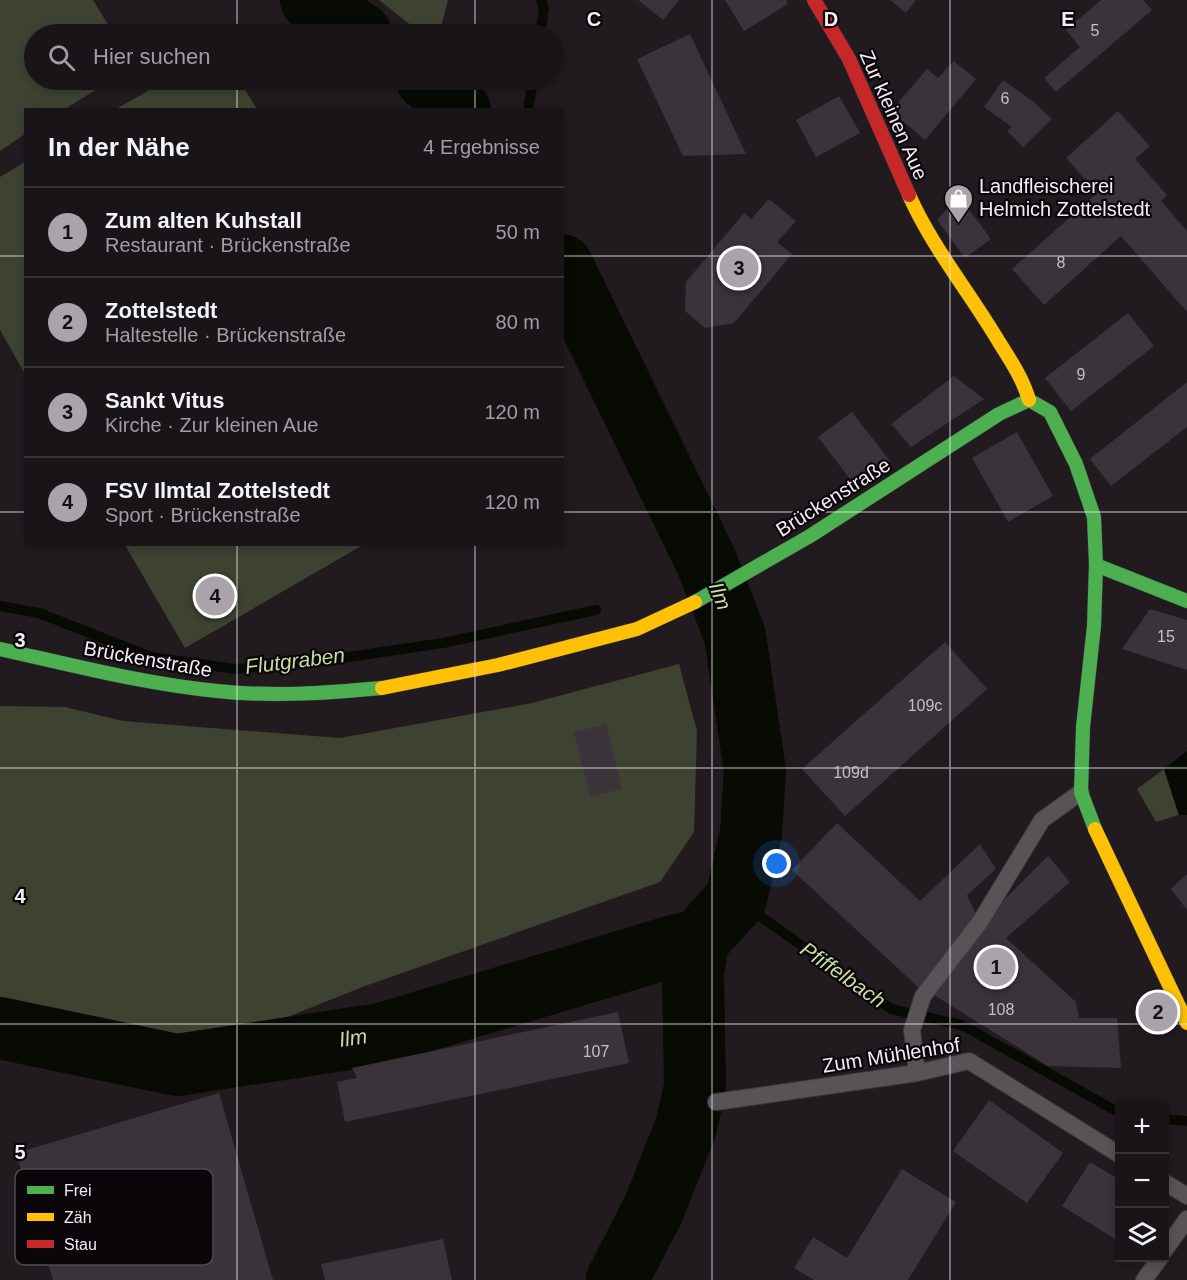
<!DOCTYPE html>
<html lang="de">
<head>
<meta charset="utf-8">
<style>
  :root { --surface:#191418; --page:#221d21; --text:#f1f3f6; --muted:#9f9ea2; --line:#373337; --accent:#aaa4aa }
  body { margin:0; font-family:Helvetica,sans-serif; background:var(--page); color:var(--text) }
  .controls { position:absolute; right:18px; bottom:18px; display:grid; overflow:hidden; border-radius:0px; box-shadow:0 3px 9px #0003 }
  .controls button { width:54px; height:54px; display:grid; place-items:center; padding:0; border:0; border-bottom:2px solid var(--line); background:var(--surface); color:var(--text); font:30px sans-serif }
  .you { position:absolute; left:777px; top:864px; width:21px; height:21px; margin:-15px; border:4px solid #fff; border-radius:50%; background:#1a73e8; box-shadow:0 0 0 9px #1a73e833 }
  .badge { display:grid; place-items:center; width:39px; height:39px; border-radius:50%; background:var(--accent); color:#111; font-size:20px; font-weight:700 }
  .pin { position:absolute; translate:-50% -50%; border:3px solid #fff; box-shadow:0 2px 6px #0006 }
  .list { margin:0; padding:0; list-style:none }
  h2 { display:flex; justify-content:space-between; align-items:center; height:78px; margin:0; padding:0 24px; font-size:26px }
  h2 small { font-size:20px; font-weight:400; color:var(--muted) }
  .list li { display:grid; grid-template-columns:39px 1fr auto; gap:18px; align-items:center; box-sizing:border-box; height:90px; padding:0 24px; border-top:2px solid var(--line) }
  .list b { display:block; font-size:22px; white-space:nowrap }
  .list p { margin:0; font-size:20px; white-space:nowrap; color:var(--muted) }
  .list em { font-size:20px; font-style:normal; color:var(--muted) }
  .icon { flex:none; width:33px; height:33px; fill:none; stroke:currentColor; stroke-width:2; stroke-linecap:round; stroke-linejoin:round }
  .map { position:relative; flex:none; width:1187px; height:1280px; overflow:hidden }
  .search { position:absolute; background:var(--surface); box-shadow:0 3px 9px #0003; left:24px; top:24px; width:540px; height:66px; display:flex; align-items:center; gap:15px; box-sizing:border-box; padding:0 21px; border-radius:33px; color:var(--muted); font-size:22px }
  .panel { position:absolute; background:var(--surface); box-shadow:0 3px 9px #0003; left:24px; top:108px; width:540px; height:438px; border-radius:0px }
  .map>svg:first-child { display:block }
  .green { fill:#3d4231 }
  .water { fill:#070b03 }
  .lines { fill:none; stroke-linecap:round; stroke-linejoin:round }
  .stream { stroke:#070b03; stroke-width:10 }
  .river { stroke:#070b03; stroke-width:62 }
  .building { fill:#3a333a }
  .lane-casing { stroke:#3c383c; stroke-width:18 }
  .fast-casing { stroke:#3c383c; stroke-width:15 }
  .slow-casing { stroke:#3c383c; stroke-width:15 }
  .jam-casing { stroke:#3c383c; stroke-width:15 }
  .lane { stroke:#575357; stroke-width:16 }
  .fast { stroke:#4caf50; stroke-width:14 }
  .slow { stroke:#ffc107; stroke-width:14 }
  .jam { stroke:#c62828; stroke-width:14 }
  .grid { fill:none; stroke:#f4edf4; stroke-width:1.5; stroke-opacity:0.55 }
  .labels { text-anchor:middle; stroke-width:4.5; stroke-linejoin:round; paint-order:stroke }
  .number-label { font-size:16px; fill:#c6bec6 }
  .street-label { font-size:20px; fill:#f4edf4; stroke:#0a0609 }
  .poi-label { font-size:20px; fill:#f4edf4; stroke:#0a0609; text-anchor:start }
  .water-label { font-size:21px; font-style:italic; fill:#c8dda0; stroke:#0a0609 }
  .key { fill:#0a0609; stroke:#504b50; stroke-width:1.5 }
  .key-label { font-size:16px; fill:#f4edf4 }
  .grid-label { font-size:20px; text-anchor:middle; font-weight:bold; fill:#f4edf4; stroke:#0a0609; stroke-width:4.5; stroke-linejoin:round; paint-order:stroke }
</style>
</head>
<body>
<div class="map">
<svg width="1187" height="1280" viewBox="0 0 1187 1280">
  <rect width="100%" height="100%" fill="#211b20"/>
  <path class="green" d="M 0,0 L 93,0 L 114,34 L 34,34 L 34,80 L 112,80 L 65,109 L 26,110 L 25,134 L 0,151 Z
    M 379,0 L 448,0 L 439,34 L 422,34 Z
    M 167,80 L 239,80 L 257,109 L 116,109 Z
    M 25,162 L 25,374 L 0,330 L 0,177 Z
    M 125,545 L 363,545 L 185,648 Z
    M 679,664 L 697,731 L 694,832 L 660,882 L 365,986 L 177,1061 L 8,1029 L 0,1020 L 0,706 L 65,707 L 123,721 L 340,738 L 532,703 Z
    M 1164,769 L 1179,815 L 1156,822 L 1137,789 Z"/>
  <path class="water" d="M 1187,751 L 1187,815 L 1179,815 L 1164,769 Z"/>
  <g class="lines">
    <path class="stream" d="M 540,34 L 544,9 L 541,0
      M 528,110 L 533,80
      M 0,606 L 39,613 L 151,657 L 235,669 L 335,659 L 443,643 L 596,610
      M 736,899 L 891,1009 L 962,1025 L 1120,1113
      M 1164,1119 L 1187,1121"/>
    <path class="river" d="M 311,0 L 361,34
      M 427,80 L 441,89 L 460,110
      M 0,1028 L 177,1065 L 381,1034 L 677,945 L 698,941 L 736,899 L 751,833 L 755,771 L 735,636 L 707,563 L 562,265
      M 617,1280 L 654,1208 L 686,1127 L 695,1087 L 693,974 L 698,941"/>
  </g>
  <path class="building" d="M 638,0 L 679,0 L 663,20 Z
    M 725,0 L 786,0 L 788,4 L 744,31 Z
    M 890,0 L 916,0 L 906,13 Z
    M 1101,0 L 1143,0 L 1152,10 L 1056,92 L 1044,78 L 1080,47 L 1066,30 Z
    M 690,34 L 746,154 L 683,156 L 637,59 Z
    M 954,61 L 976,79 L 925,140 L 891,111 L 927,69 L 938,78 Z
    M 1003,80 L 1035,103 L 1052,119 L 1023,147 L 1007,131 L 1012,127 L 984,107 Z
    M 839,96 L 860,133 L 816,157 L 796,120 Z
    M 1118,111 L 1150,146 L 1135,159 L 1167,195 L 1161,201 L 1187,231 L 1187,312 L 1121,236 L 1044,305 L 1012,269 L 1097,193 L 1066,158 Z
    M 959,196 L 991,239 L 965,258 L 937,220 Z
    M 769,199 L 796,221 L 777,242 L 792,254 L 734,323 L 705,328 L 685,311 L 686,282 L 744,213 L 751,219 Z
    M 1128,313 L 1154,346 L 1071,411 L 1045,378 Z
    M 954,376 L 984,399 L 911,447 L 891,424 Z
    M 1187,382 L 1187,427 L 1111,486 L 1090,459 Z
    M 852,412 L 890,461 L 856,487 L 818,437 Z
    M 1017,432 L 1053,496 L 1008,522 L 972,458 Z
    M 1150,609 L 1187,620 L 1187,670 L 1122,649 Z
    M 945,642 L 987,689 L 845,816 L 802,769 Z
    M 606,724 L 622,789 L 590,797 L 574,732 Z
    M 837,823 L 920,901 L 980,844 L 996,869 L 967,895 L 979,921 L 919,988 L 792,870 Z
    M 1048,856 L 1070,882 L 1006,938 L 1076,1002 L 1079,1018 L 1117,1018 L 1121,1068 L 1048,1066 L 934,995 L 985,919 Z
    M 1187,874 L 1187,910 L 1171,889 Z
    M 618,1012 L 629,1063 L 345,1122 L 337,1082 L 357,1078 L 352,1068 Z
    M 219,1093 L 273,1280 L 53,1280 L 16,1153 Z
    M 989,1100 L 1063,1153 L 1027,1203 L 953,1151 Z
    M 1090,1162 L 1120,1180 L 1120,1242 L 1062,1206 Z
    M 902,1169 L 956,1202 L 908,1280 L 814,1280 L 794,1268 L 813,1237 L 847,1258 Z
    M 443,1239 L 452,1280 L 325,1280 L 321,1264 Z"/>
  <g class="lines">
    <defs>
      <path id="lane" d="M 917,1073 L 912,1030 L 923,996 L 980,922 L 1042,820 L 1081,792
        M 716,1102 L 917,1073 L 969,1061 L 1120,1155
        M 1164,1182 L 1187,1196
        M 1164,1251 L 1187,1219
        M 1144,1280 L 1160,1258"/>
      <path id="fast" d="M 1029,400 L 1050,412 L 1076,464 L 1094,517 L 1096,565 L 1094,626 L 1083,727 L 1081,792 L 1095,829
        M 1096,565 L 1187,601
        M 695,602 L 810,536 L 999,414 L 1029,400
        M 0,649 C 72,665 144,684 217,691 C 273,697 327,693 382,688"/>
      <path id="slow" d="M 909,195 C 932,247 970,293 999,342 C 1011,361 1023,379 1029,400
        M 382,688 L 498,665 L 637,629 L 695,602
        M 1095,829 L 1187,1023"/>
      <path id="jam" d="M 814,0 L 849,59 L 909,195"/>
    </defs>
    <use href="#lane" class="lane-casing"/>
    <use href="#fast" class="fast-casing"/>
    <use href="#slow" class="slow-casing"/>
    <use href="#jam" class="jam-casing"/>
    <use href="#lane" class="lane"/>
    <use href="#fast" class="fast"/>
    <use href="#slow" class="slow"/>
    <use href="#jam" class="jam"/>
  </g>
  <path class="grid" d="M 237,0 L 237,34M 475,0 L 475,34M 712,0 L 712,1280M 950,0 L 950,1280M 237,80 L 237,110M 475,80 L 475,110M 0,256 L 26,256M 562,256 L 1187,256M 0,512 L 26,512M 562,512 L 1187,512M 237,544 L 237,1280M 475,544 L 475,1280M 0,768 L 1187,768M 0,1024 L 1187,1024"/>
  <defs>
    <symbol id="shop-pin" viewBox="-11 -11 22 30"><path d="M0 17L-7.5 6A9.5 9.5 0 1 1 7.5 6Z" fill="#aaa4aa" stroke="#0a0609"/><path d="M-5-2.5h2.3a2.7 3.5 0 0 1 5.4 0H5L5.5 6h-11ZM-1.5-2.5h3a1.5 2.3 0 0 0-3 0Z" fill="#fff"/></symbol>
  </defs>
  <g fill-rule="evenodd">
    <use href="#shop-pin" x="942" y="182" width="33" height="45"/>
  </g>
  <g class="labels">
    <g class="number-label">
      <text x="1095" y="36">5</text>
      <text x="1005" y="104">6</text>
      <text x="1061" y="268">8</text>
      <text x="1081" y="380">9</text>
      <text x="1166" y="642">15</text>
      <text x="925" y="711">109c</text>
      <text x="851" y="778">109d</text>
      <text x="1001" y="1015">108</text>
      <text x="596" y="1057">107</text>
    </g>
    <g class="street-label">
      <text transform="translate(894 115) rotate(66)" y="7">Zur kleinen Aue</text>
      <text transform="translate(833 497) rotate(-32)" y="7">Brückenstraße</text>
      <text transform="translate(148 659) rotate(10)" y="7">Brückenstraße</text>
      <text transform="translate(891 1055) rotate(-9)" y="7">Zum Mühlenhof</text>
    </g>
    <g class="poi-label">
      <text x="979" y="193">Landfleischerei<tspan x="979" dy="23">Helmich Zottelstedt</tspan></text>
    </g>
    <g class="water-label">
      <text transform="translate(720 596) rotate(69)" y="7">Ilm</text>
      <text transform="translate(295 661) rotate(-7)" y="7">Flutgraben</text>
      <text transform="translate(843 975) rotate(35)" y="7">Pfiffelbach</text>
      <text transform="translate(353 1038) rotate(-9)" y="7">Ilm</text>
    </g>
  </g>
  <rect x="15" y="1169" width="198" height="96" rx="9" class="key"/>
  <rect x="27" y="1186" width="27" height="8" fill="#4caf50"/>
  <rect x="27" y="1213" width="27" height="8" fill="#ffc107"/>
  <rect x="27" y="1240" width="27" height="8" fill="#c62828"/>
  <g class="key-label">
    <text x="64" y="1196">Frei</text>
    <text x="64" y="1223">Zäh</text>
    <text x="64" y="1250">Stau</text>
  </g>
  <g class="grid-label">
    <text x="594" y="26">C</text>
    <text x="831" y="26">D</text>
    <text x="1068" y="26">E</text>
    <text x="20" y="647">3</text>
    <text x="20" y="903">4</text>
    <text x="20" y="1159">5</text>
  </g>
</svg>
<div class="controls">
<button>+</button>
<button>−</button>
<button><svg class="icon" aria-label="layers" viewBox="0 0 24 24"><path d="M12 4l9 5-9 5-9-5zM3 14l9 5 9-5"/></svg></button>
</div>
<div class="you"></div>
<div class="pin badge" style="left:996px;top:967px">1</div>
<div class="pin badge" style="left:1158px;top:1012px">2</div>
<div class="pin badge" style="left:739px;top:268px">3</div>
<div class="pin badge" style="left:215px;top:596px">4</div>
<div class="search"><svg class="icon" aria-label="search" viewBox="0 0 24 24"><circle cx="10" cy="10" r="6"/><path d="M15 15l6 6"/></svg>Hier suchen</div>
<section class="panel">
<h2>In der Nähe<small>4 Ergebnisse</small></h2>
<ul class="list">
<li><span class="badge">1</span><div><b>Zum alten Kuhstall</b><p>Restaurant · Brückenstraße</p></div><em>50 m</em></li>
<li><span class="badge">2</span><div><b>Zottelstedt</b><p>Haltestelle · Brückenstraße</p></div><em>80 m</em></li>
<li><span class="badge">3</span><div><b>Sankt Vitus</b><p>Kirche · Zur kleinen Aue</p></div><em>120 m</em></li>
<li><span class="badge">4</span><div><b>FSV Ilmtal Zottelstedt</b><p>Sport · Brückenstraße</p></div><em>120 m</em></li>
</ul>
</section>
</div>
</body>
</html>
